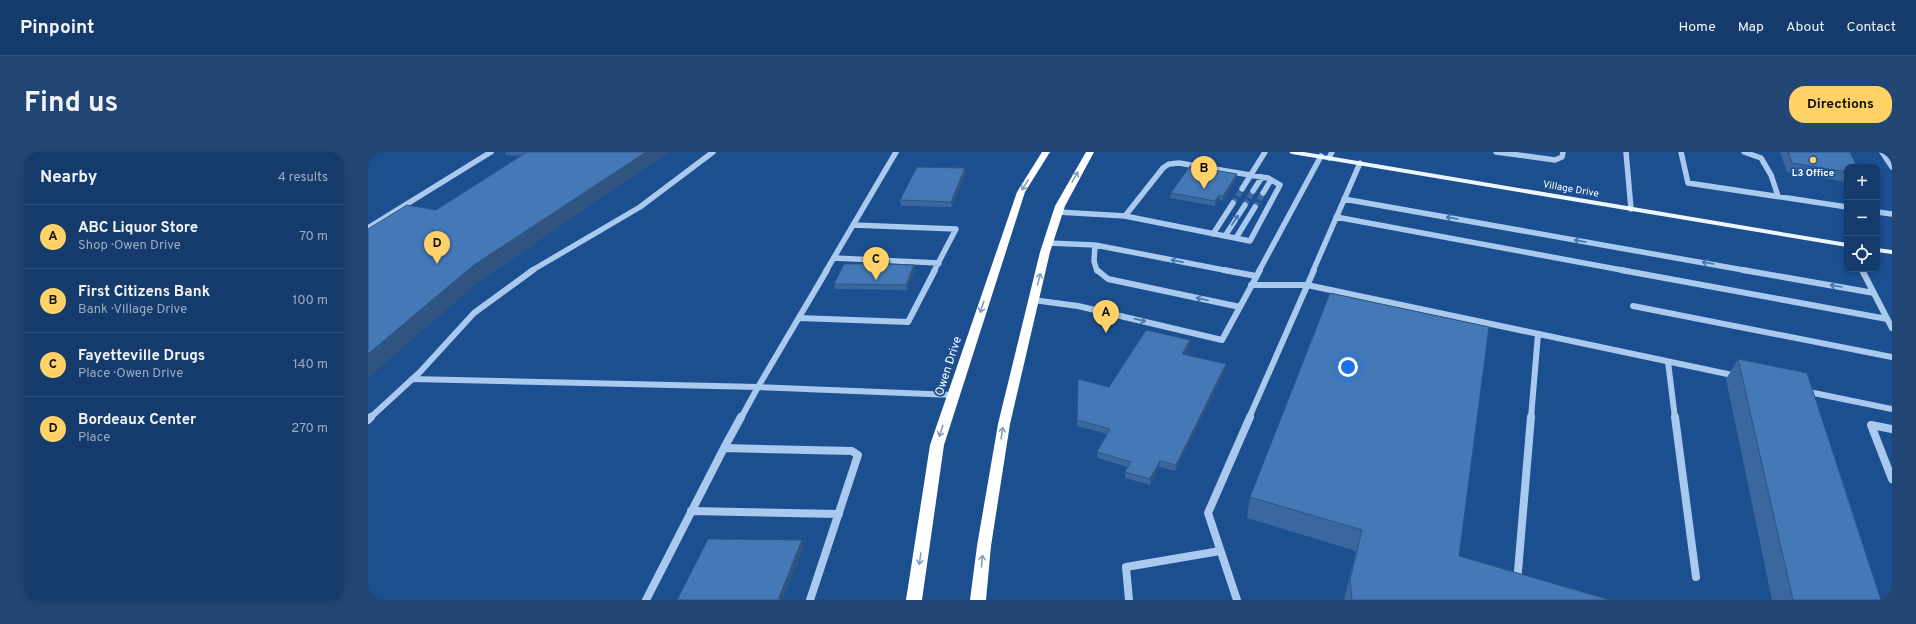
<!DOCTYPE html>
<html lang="en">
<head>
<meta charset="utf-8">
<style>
  :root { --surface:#143b6b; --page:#214673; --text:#f1f3f6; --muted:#9dadc1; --line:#33557e; --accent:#ffd166 }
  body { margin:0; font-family:Overpass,sans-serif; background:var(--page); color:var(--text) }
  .controls { position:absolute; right:12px; top:12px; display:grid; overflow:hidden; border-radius:8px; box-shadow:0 2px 6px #0003 }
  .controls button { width:36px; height:36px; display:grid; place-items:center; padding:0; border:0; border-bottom:1px solid var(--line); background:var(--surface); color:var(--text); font:20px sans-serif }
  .you { position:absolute; left:980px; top:215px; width:14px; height:14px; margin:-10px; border:3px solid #fff; border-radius:50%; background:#1a73e8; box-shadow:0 0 0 6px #1a73e833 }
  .badge { display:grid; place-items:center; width:26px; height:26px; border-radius:50%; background:var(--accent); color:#111; font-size:13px; font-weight:700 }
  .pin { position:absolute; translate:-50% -33px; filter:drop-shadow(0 1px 2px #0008) }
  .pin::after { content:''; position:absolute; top:21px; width:14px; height:12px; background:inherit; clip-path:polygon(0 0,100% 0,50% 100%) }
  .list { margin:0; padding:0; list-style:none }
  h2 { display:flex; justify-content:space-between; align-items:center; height:52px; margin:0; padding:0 16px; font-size:17px }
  h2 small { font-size:13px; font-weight:400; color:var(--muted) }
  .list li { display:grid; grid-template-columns:26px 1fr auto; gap:12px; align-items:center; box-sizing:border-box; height:64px; padding:0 16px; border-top:1px solid var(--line) }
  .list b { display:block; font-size:15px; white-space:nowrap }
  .list p { margin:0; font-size:13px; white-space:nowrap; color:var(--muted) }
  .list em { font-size:13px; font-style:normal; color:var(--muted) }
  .icon { flex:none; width:22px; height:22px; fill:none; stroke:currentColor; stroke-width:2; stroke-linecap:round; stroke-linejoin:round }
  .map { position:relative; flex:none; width:1524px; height:448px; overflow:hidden; border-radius:16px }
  header { display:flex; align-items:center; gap:24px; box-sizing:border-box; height:56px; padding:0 20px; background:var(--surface); border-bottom:1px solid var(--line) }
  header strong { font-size:19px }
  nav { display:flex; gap:22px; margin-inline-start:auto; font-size:14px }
  .intro { display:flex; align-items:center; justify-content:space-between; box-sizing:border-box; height:96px; padding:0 24px }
  h1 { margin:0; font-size:28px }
  .button { padding:10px 18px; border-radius:16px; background:var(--accent); color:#111; font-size:14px; font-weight:700 }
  main { display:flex; gap:24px; padding:0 24px }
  aside { flex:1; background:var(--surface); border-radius:16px; box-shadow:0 2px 6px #0003 }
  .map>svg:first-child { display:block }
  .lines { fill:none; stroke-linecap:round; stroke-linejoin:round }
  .minor-tunnel { stroke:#3d69a0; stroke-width:5.5; stroke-dasharray:5.5 2.5; stroke-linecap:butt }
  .minor-far2 { stroke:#a9c9ee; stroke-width:5.5 }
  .minor-far1 { stroke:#a9c9ee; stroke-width:6 }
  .minor { stroke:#a9c9ee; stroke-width:8 }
  .major { fill:#f0f6ff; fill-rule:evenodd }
  .highway { fill:#fff; fill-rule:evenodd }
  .wall { fill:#3a679d }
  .shaded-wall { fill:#305480 }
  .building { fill:#4478b7; stroke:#305480 }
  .oneway { stroke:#829ec1 }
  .oneway2 { stroke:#4674ac }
  .poi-dot { fill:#ffd166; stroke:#1b4f8f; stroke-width:1.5 }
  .labels { text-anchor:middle; stroke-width:3.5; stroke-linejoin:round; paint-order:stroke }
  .far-poi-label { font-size:10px; font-weight:bold; fill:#fff; stroke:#1b4f8f }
  .far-street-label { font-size:10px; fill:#fff; stroke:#1b4f8f }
  .street-label { font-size:12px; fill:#fff; stroke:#1b4f8f }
</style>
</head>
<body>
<header>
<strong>Pinpoint</strong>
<nav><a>Home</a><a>Map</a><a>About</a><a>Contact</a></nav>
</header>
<div class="intro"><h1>Find us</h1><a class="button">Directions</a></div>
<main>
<aside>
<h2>Nearby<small>4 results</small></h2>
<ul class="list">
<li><span class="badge">A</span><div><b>ABC Liquor Store</b><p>Shop · Owen Drive</p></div><em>70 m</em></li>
<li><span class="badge">B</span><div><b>First Citizens Bank</b><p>Bank · Village Drive</p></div><em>100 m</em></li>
<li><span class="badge">C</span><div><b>Fayetteville Drugs</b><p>Place · Owen Drive</p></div><em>140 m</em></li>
<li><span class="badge">D</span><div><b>Bordeaux Center</b><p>Place</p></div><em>270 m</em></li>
</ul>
</aside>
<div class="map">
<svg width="1524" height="448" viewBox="0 0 1524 448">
  <rect width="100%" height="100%" fill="#1b4f8f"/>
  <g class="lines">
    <path class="minor-tunnel" d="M 865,51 L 874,37
      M 877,53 L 885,39
      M 887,55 L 895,41"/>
    <path class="minor-far2" d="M 1128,0 L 1187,8 L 1194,5 L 1195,0
      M 1258,0 L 1263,57
      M 1313,0 L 1320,31 L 1479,55
      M 1376,0 L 1393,6 L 1403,23 L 1410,44
      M 1514,0 L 1524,15
      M 961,6 L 964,0
      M 811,11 L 900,26 L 912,33 L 882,89 L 757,64 L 795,16 L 801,12 Z
      M 874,37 L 897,0
      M 885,39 L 894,25
      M 895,41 L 903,28
      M 976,47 L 1381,119
      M 690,60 L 757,64
      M 1509,60 L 1524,62
      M 968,65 L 1259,119
      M 485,73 L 588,77 L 566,119
      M 0,76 L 123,0
      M 845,82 L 865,51
      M 857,84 L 877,53
      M 868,86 L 887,55
      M 680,91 L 727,93 L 861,119
      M 727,93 L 726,109 L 729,119
      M 466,106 L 571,111
      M 1494,117 L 1495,119
      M 163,119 L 272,55 L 345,0
      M 458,119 L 528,0
      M 891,119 L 953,4
      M 945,119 L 992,11"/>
    <path class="minor-far1" d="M 729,118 L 740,127 L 872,155
      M 856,118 L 888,124
      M 1253,118 L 1519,167
      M 1375,118 L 1506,141
      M 1494,118 L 1524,176
      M 883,133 L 939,133 L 1369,224
      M 665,148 L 710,154 L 854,188 L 892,118
      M 1265,154 L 1524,205
      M 431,166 L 540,170 L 567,118
      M 1300,210 L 1307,266
      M 44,227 L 390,235 L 459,118
      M 1436,239 L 1524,257
      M 2,266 L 52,220 L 106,161 L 165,118
      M 373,266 L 390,235 L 585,243
      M 881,266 L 946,118
      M 1163,266 L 1170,182"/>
    <path class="minor" d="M 373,265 L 356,296 L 484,299 L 490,303 L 442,448
      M 1307,265 L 1328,425
      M 0,268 L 3,265
      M 1524,277 L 1503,273 L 1524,327
      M 323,359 L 471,362
      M 1149,431 L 1163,265
      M 278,448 L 356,296
      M 761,448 L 758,415 L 852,399
      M 869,448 L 840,361 L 882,265"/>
    <path class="major" d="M 921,0 L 936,0 L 1479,91 L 1479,95 L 924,2 Z
      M 1509,96 L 1524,98 L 1524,102 L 1509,100 Z"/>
    <path class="highway" d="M 674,0 L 682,0 L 657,40 L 576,293 L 554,448 L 538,448 L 562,293 L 649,40 Z
      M 718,0 L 726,0 L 697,54 L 682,100 L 642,272 L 623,394 L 618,448 L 602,448 L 609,394 L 630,272 L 672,100 L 687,54 Z"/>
  </g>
  <path class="wall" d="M 137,0 L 301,0 L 114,127 L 154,4 L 138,3 Z
    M 1412,0 L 1482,0 L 1479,15 L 1479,30 L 1419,20 Z
    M 598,21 L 584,55 L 533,54 L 532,48 Z
    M 869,22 L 868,27 L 855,49 L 851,48 L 847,54 L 802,46 L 803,41 Z
    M 522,112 L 547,118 L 539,138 L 467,137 L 466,132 Z
    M 822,194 L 817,203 L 857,218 L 807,319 L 791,315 L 782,333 L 757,326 L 757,320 L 760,315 L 729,306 L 729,300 L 739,282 L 709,274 L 709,268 L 741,235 Z
    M 1370,207 L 1513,448 L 1404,448 L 1358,227 Z
    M 882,345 L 1091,404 L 1242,448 L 976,448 L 988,399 L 879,366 Z"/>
  <path class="shaded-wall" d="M 278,0 L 301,0 L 114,127 L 0,226 L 0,202 L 106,113 Z
    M 597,16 L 598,21 L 584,55 L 583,50 Z
    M 869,22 L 868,27 L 855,49 L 855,44 Z
    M 851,43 L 851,48 L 847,54 L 847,49 Z
    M 521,108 L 523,113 L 519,112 Z
    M 546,113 L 547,118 L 539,138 L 538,133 Z
    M 822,188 L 822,194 L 814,208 L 814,202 Z
    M 858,212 L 857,218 L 807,319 L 808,313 Z
    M 792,309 L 791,315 L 782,333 L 782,327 Z
    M 434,388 L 436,394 L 415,448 L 410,448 Z"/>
  <path class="building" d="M 159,0 L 278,0 L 106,113 L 0,202 L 0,77 L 39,53 L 68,58 Z
    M 1420,0 L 1482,0 L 1489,15 L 1479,15 L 1479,20 L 1424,11 Z
    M 822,14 L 869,22 L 855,44 L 851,43 L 847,49 L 803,41 Z
    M 549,15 L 597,16 L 583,50 L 532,48 Z
    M 500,107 L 521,108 L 519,112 L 546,113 L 538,133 L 466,132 L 476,112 L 497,112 Z
    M 962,141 L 1121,175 L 1091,404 L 1242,448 L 984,448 L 982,428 L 994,378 L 882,345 Z
    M 778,178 L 822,188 L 814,202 L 858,212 L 808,313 L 792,309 L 782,327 L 757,320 L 763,310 L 729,300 L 742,277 L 709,268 L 710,227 L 741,235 Z
    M 1370,207 L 1439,221 L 1513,448 L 1425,448 Z
    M 340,387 L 434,388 L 410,448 L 309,448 Z"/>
  <defs><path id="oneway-shaft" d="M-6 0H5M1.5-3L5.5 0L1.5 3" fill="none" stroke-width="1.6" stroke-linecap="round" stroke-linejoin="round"/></defs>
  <g class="oneway">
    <use href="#oneway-shaft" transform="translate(707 25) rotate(-60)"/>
    <use href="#oneway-shaft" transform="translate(657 33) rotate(123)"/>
    <use href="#oneway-shaft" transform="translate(671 127) rotate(-76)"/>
    <use href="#oneway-shaft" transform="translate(614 155) rotate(108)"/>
    <use href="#oneway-shaft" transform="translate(573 279) rotate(108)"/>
    <use href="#oneway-shaft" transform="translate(634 281) rotate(-81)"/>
    <use href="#oneway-shaft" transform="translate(552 407) rotate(98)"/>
    <use href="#oneway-shaft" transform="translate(614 409) rotate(-85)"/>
  </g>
  <g class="oneway2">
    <use href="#oneway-shaft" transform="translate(1084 66) rotate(-170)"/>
    <use href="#oneway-shaft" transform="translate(867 68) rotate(-57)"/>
    <use href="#oneway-shaft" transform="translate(1212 89) rotate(-170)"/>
    <use href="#oneway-shaft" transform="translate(809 109) rotate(-169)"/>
    <use href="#oneway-shaft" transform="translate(1340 111) rotate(-170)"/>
    <use href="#oneway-shaft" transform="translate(1468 134) rotate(-170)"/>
    <use href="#oneway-shaft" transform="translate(834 147) rotate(-168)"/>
    <use href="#oneway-shaft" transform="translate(772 168) rotate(13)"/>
  </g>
  <circle class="poi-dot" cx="1445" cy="8" r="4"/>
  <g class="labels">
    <g class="far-poi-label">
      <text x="1445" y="24">L3 Office</text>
    </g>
    <g class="far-street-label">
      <text transform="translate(1203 36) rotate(10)" y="4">Village Drive</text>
    </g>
    <g class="street-label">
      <text transform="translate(580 214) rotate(-72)" y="4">Owen Drive</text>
    </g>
  </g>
</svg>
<div class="controls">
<button>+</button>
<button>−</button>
<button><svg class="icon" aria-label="locate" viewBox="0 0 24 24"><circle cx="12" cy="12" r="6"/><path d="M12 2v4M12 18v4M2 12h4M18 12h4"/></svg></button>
</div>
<div class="you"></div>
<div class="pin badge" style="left:738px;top:181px">A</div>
<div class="pin badge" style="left:836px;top:37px">B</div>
<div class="pin badge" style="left:508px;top:128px">C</div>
<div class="pin badge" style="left:69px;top:112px">D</div>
</div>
</main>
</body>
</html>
